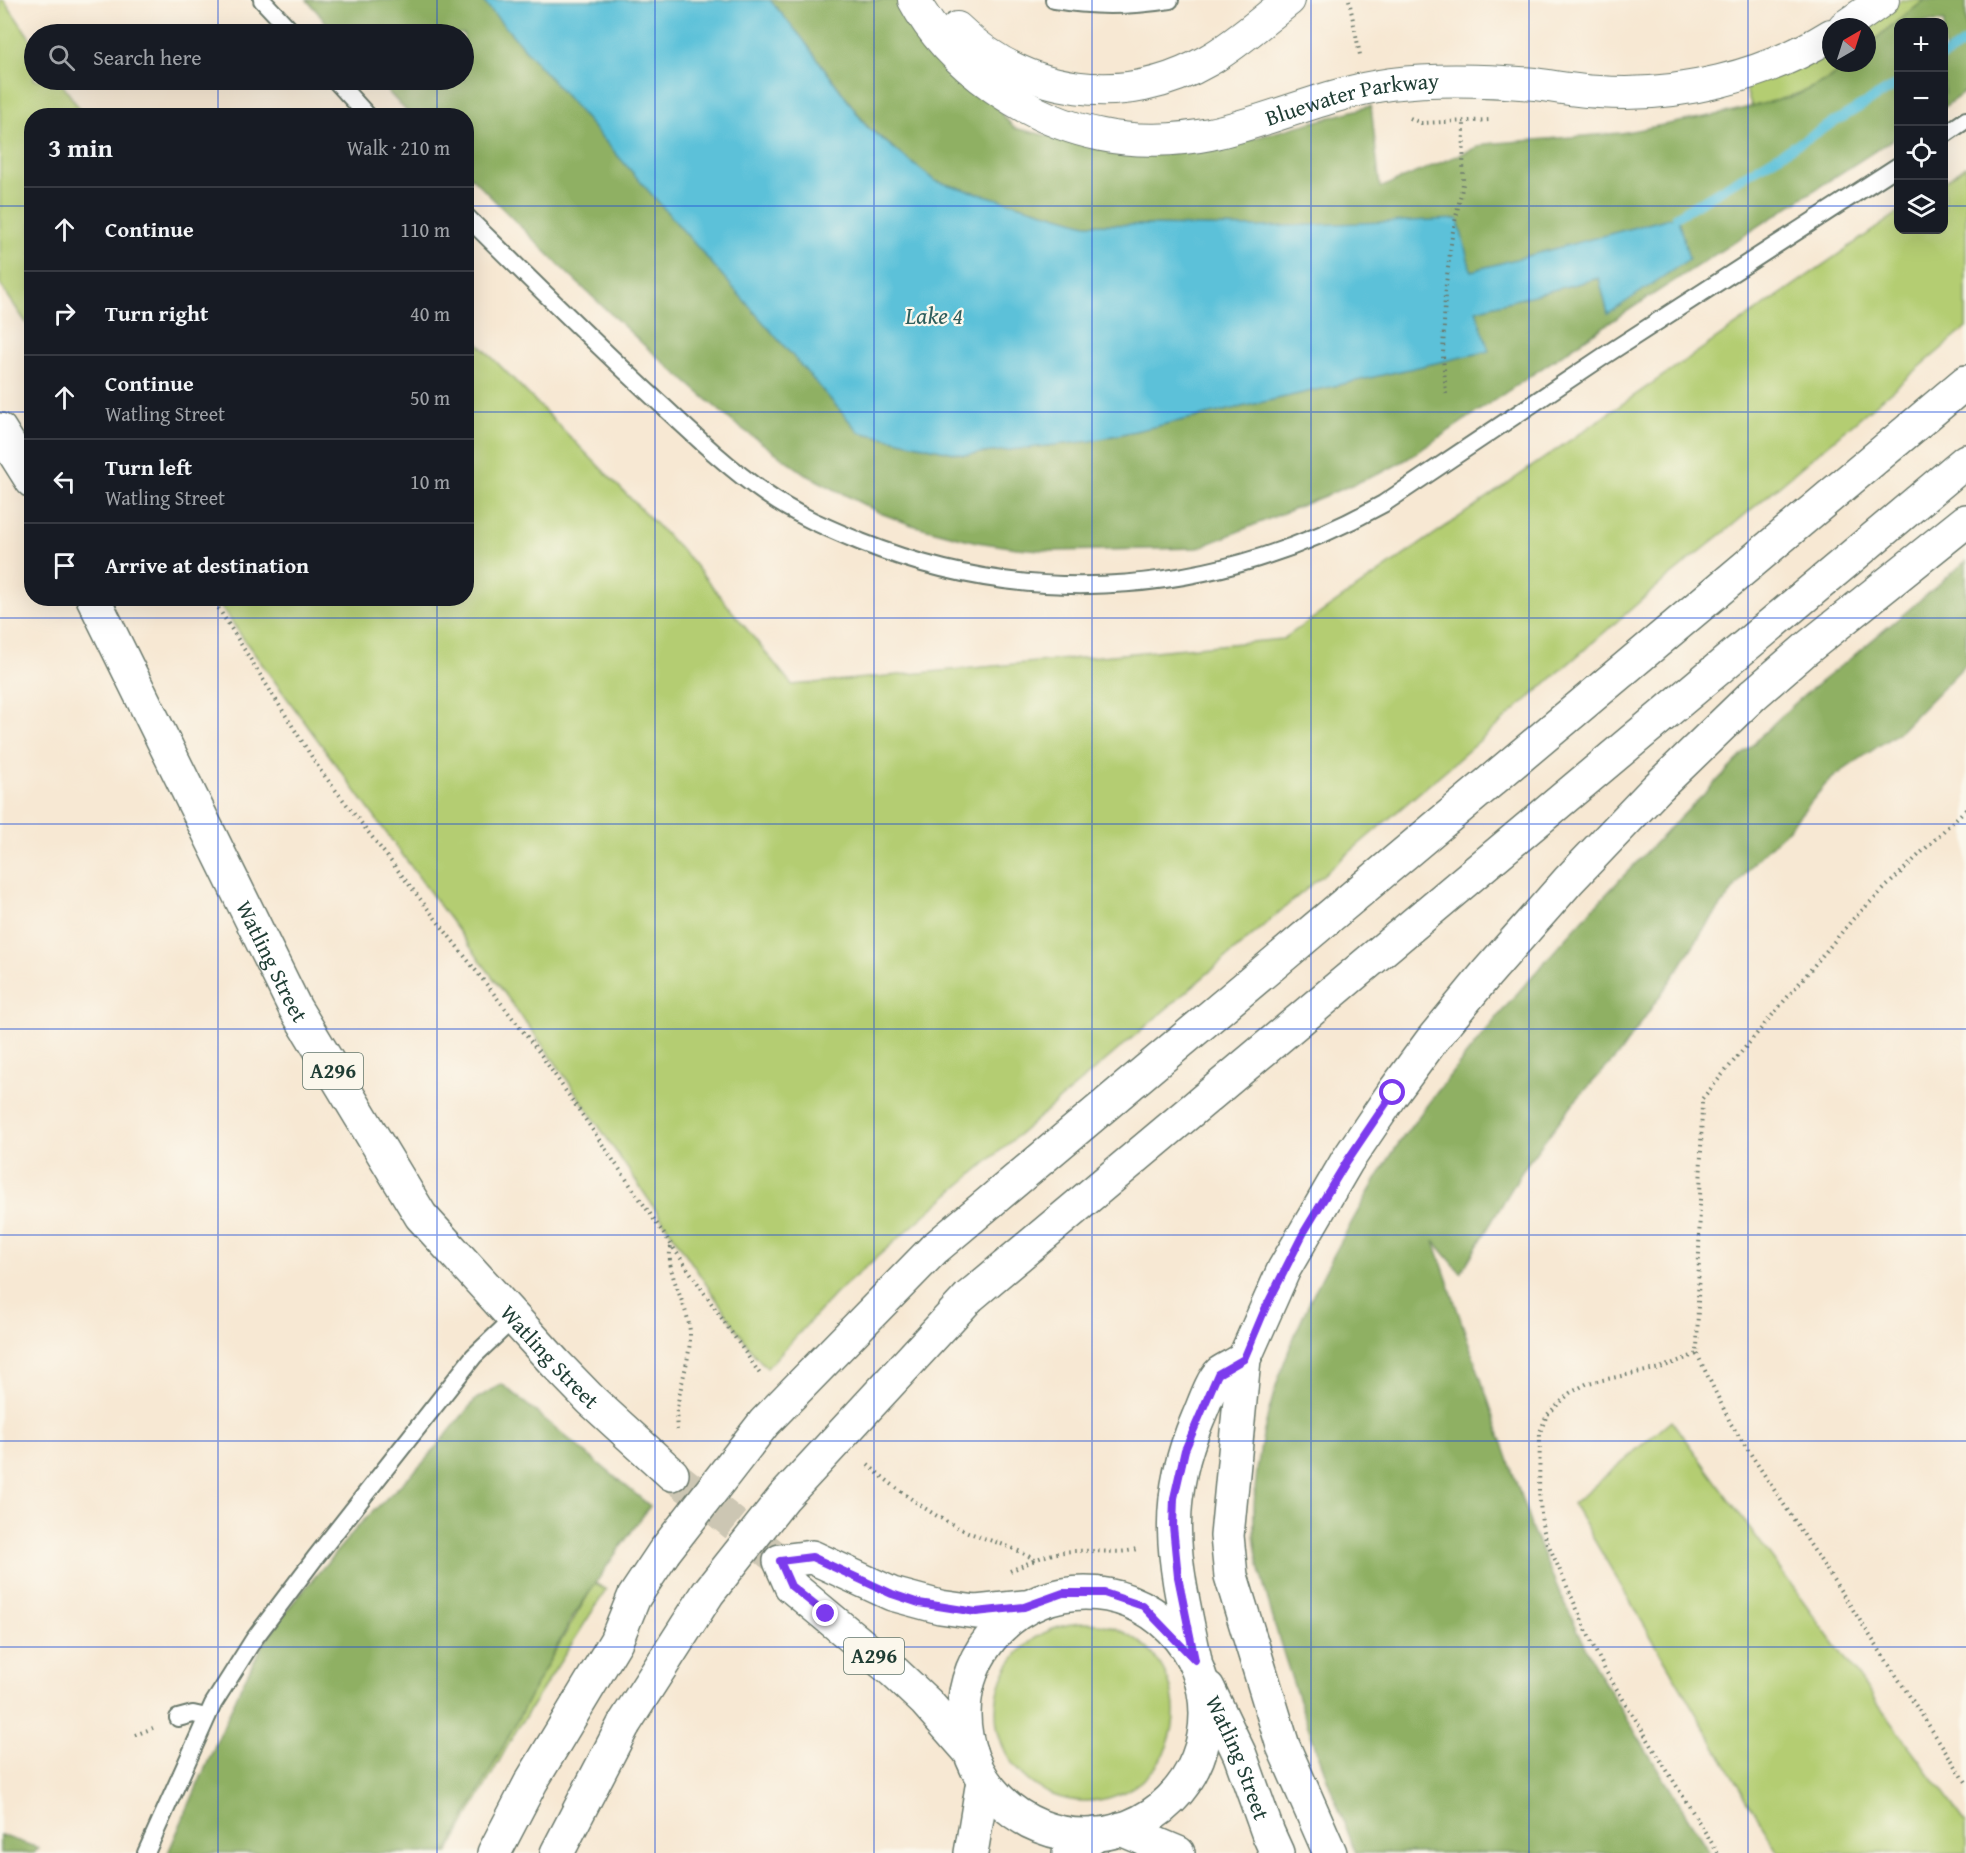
<!DOCTYPE html>
<html lang="en">
<head>
<meta charset="utf-8">
<style>
  :root { --surface:#171b24; --page:#20242c; --text:#f1f3f6; --muted:#9ea1a6; --line:#363941 }
  body { margin:0; font-family:"Gentium Book Plus",serif; background:var(--page); color:var(--text) }
  .controls { position:absolute; right:18px; top:18px; display:grid; overflow:hidden; border-radius:12px; box-shadow:0 6px 24px #0002 }
  .controls button { width:54px; height:54px; display:grid; place-items:center; padding:0; border:0; border-bottom:2px solid var(--line); background:var(--surface); color:var(--text); font:30px sans-serif }
  .compass { position:absolute; left:1822px; top:18px; width:54px; height:54px; border-radius:50%; background:var(--surface); box-shadow:0 6px 24px #0002; rotate:39deg }
  .stop { position:absolute; width:18px; height:18px; margin:-14px; border:4px solid #7c3aed; border-radius:50%; background:#fff }
  .stop.end { background:#7c3aed; border-color:#fff; box-shadow:0 2px 6px #0008 }
  .list { margin:0; padding:0; list-style:none }
  h2 { display:flex; justify-content:space-between; align-items:center; height:78px; margin:0; padding:0 24px; font-size:26px }
  h2 small { font-size:20px; font-weight:400; color:var(--muted) }
  .list li { display:grid; grid-template-columns:39px 1fr auto; gap:18px; align-items:center; box-sizing:border-box; height:84px; padding:0 24px; border-top:2px solid var(--line) }
  .list b { display:block; font-size:22px; white-space:nowrap }
  .list p { margin:0; font-size:20px; white-space:nowrap; color:var(--muted) }
  .list em { font-size:20px; font-style:normal; color:var(--muted) }
  .icon { flex:none; width:33px; height:33px; fill:none; stroke:currentColor; stroke-width:2; stroke-linecap:round; stroke-linejoin:round }
  .map { position:relative; flex:none; width:1966px; height:1853px; overflow:hidden }
  .search { position:absolute; background:var(--surface); box-shadow:0 6px 24px #0002; left:24px; top:24px; width:450px; height:66px; display:flex; align-items:center; gap:15px; box-sizing:border-box; padding:0 21px; border-radius:33px; color:var(--muted); font-size:22px }
  .panel { position:absolute; background:var(--surface); box-shadow:0 6px 24px #0002; left:24px; top:108px; width:450px; height:498px; border-radius:24px }
  .map>svg:first-child { display:block }
  .green { fill:#b4cd72; stroke:#6a8553; stroke-width:1.5 }
  .forest { fill:#8fb064; stroke:#57764c; stroke-width:1.5 }
  .water { fill:#5bc1d9; stroke:#3d7f86; stroke-width:1.5 }
  .lines { fill:none; stroke-linecap:round; stroke-linejoin:round }
  .stream { stroke:#5bc1d9; stroke-width:10 }
  .primary-tunnel { stroke:#ccc6b3; stroke-width:33; stroke-dasharray:33 16; stroke-linecap:butt }
  .service-casing { stroke:#6b796c; stroke-width:20 }
  .minor-casing { stroke:#6b796c; stroke-width:34 }
  .secondary-casing { stroke:#6b796c; stroke-width:36 }
  .primary-casing { stroke:#6b796c; stroke-width:36 }
  .path { stroke:#6b796c; stroke-width:4; stroke-dasharray:1.5 4.5; stroke-linecap:butt }
  .service { stroke:#fff; stroke-width:16 }
  .minor { stroke:#fff; stroke-width:32 }
  .secondary { stroke:#fff; stroke-width:33 }
  .primary { stroke:#fff; stroke-width:33 }
  .secondary-bridge-casing { stroke:#6b796c; stroke-width:36; stroke-linecap:butt }
  .secondary-bridge { stroke:#fff; stroke-width:33 }
  .route { stroke:#7c3aed; stroke-width:8 }
  .grid { fill:none; stroke:#1d4ed8; stroke-width:1.5; stroke-opacity:0.55 }
  .labels { text-anchor:middle; stroke-width:4.5; stroke-linejoin:round; paint-order:stroke }
  .shield { fill:#fbf7ec; stroke:#61756b; stroke-width:1.5 }
  .shield-label { font-size:21px; font-weight:bold; fill:#1f3d34 }
  .street-label { font-size:22px; fill:#1f3d34; stroke:#fbf7ec }
  .water-label { font-size:24px; font-style:italic; fill:#2e5e5d; stroke:#fbf7ec }
</style>
</head>
<body>
<div class="map">
<svg width="1966" height="1853" viewBox="0 0 1966 1853">
  <rect width="100%" height="100%" fill="#fbf7ec"/>
  <filter id="ink" filterUnits="userSpaceOnUse"><feTurbulence type="fractalNoise" baseFrequency=".0167" numOctaves="2"/><feDisplacementMap in="SourceGraphic" scale="12" xChannelSelector="R" yChannelSelector="G"/><feConvolveMatrix kernelMatrix="1 2 1 2 8 2 1 2 1" color-interpolation-filters="sRGB"/></filter>
  <filter id="wash" filterUnits="userSpaceOnUse"><feTurbulence type="fractalNoise" baseFrequency=".008" numOctaves="4" result="noise"/><feDisplacementMap in="SourceGraphic" scale="24" xChannelSelector="R" yChannelSelector="G"/><feGaussianBlur stdDeviation="1.35" result="paint"/><feColorMatrix in="noise" values="0 0 0 0 0 0 0 0 0 0 0 0 0 0 0 0 0 1.4 0 .05"/><feComposite in="paint" operator="in"/></filter>
  <g filter="url(#wash)">
    <rect width="100%" height="100%" fill="#f7e8d3"/>
    <path class="green" d="M 0,0 L 4,0 L 34,44 L 34,80 L 59,80 L 84,115 L 32,116 L 31,330 L 0,284 Z
      M 1901,0 L 1925,0 L 1886,30 L 1867,47 L 1867,27 Z
      M 1831,47 L 1831,63 L 1849,63 C 1821,89 1789,97 1752,107 L 1744,84 Z
      M 1966,166 L 1966,328 L 1728,529 L 1660,584 L 1447,769 L 934,1207 L 835,1294 L 767,1368 L 753,1353 L 555,1062 L 245,641 L 216,599 L 466,598 L 467,332 L 690,559 L 792,685 L 1283,639 L 1898,213 L 1898,230 L 1944,230 L 1944,182 Z
      M 1671,1420 L 1966,1824 L 1966,1853 L 1778,1853 L 1573,1504 Z
      M 595,1583 L 606,1590 L 516,1731 L 448,1853 L 446,1853 L 540,1677 Z
      M996 1712a89 89 0 1 1 178 0a89 89 0 1 1-178 0Z"/>
    <path class="forest" d="M 307,0 L 482,0 L 859,432 L 963,455 L 1091,441 L 1488,351 L 1475,310 L 1599,278 L 1608,313 L 1678,217 L 1470,272 L 1259,227 L 1086,224 L 935,181 L 868,127 L 802,38 L 770,0 L 904,0 L 1014,128 L 1132,155 L 1233,144 L 1371,106 L 1380,188 L 1485,144 L 1621,133 L 1721,114 L 1795,96 L 1829,79 L 1849,63 L 1867,63 L 1867,47 L 1886,30 L 1925,0 L 1966,0 L 1966,91 L 1944,107 L 1944,22 L 1898,22 L 1898,136 L 1612,321 L 1407,459 L 1383,472 L 1198,548 L 1053,551 L 1017,548 L 977,542 L 912,525 L 880,513 L 807,475 L 734,423 L 645,346 L 565,271 L 467,173 L 466,116 L 410,115 L 377,80 L 464,80 L 464,34 L 336,34 Z
      M 1966,561 L 1966,664 L 1899,732 L 1835,776 L 1825,785 L 1789,828 L 1755,861 L 1703,930 L 1675,974 L 1620,1053 L 1573,1103 L 1524,1168 L 1461,1273 L 1434,1241 L 1532,1529 L 1559,1591 L 1599,1674 L 1710,1853 L 1356,1853 C 1325,1775 1295,1696 1272,1615 C 1265,1588 1255,1558 1254,1530 C 1251,1427 1293,1326 1343,1238 C 1362,1204 1381,1168 1404,1136 C 1491,1017 1590,907 1695,803 C 1727,772 1757,738 1790,708 C 1809,690 1830,674 1851,658 C 1889,626 1928,594 1966,561 Z
      M 502,1384 L 650,1506 L 611,1560 L 571,1620 L 446,1853 L 168,1853 L 241,1686 L 263,1645 L 285,1612 L 360,1524 L 422,1464 L 476,1399 Z
      M 0,1835 L 39,1848 L 34,1853 L 0,1853 Z"/>
    <path class="water" d="M 482,0 L 770,0 L 802,38 L 867,127 L 935,181 L 1086,224 L 1259,227 L 1458,219 L 1471,271 L 1677,216 L 1689,259 L 1608,314 L 1599,278 L 1476,310 L 1489,351 L 1091,441 L 964,455 L 859,432 Z"/>
    <g class="lines">
      <path class="stream" d="M 1944,56 L 1966,42
        M 1677,216 L 1898,84"/>
    </g>
  </g>
  <g filter="url(#ink)">
    <g class="lines">
      <path class="primary-tunnel" d="M 672,1474 L 780,1561"/>
      <defs>
        <path id="service" d="M 262,0 L 294,34
          M 1054,0 C 1092,7 1132,6 1170,0
          M 335,80 L 368,116
          M 1944,135 L 1966,120
          M 466,216 C 532,281 597,346 665,408 C 697,438 730,469 766,494 C 796,515 828,528 861,542 C 1035,612 1220,595 1383,504 L 1604,356 L 1898,166
          M 178,1718 L 193,1714 L 206,1717
          M 146,1853 L 213,1704 L 254,1639 L 315,1558 L 474,1356 L 513,1319"/>
        <g id="minor">
          <path id="s1" d="M 914,0 C 949,66 1029,121 1102,135 C 1135,142 1176,141 1210,134 C 1271,121 1329,92 1391,84 C 1439,78 1487,80 1535,84 C 1556,87 1577,91 1599,92 C 1677,98 1765,76 1831,35"/>
          <path d="M 1844,27 L 1883,0"/>
          <path d="M 957,28 C 1025,95 1125,109 1209,60 C 1237,44 1263,20 1289,0"/>
        </g>
        <path id="secondary" d="M 934,1249 L 1966,382
          M 969,1297 L 1966,461
          M 1195,1660 C 1176,1568 1159,1508 1198,1418 C 1203,1407 1212,1380 1220,1373 C 1227,1368 1237,1364 1244,1359
          M 494,1853 L 531,1782 L 616,1641 L 634,1597 L 664,1552
          M 557,1853 L 624,1724
          M 971,1853 L 983,1781
          M 1069,1853 L 1097,1834
          M 1330,1853 L 1283,1746 L 1231,1576 L 1227,1536 L 1244,1359 L 1284,1269 L 1347,1161 L 1393,1093 L 1432,1040 L 1487,973 L 1569,880 L 1657,788 L 1753,695 L 1806,649 L 1966,521"/>
        <g id="primary">
          <path d="M 0,430 L 32,481"/>
          <path id="s2" d="M 93,598 L 295,1008 L 421,1216 L 555,1363 L 591,1400 L 672,1474"/>
          <circle cx="1085" cy="1714" r="121"/>
          <path id="s3" d="M 1208,1688 L 1240,1755 L 1268,1833 L 1277,1853"/>
          <path d="M 970,1752 L 926,1702 L 893,1671 L 791,1586 L 780,1561 L 812,1557 L 892,1594 L 940,1607 L 976,1612 L 1024,1607"/>
          <path d="M 1121,1829 L 1178,1853"/>
        </g>
      </defs>
      <use href="#service" class="service-casing"/>
      <use href="#minor" class="minor-casing"/>
      <use href="#secondary" class="secondary-casing"/>
      <use href="#primary" class="primary-casing"/>
      <path class="path" d="M 1349,0 L 1360,55
        M 1410,118 L 1421,123 L 1491,120
        M 1446,394 L 1443,356 L 1445,292 L 1452,236 L 1463,184 L 1464,121
        M 212,598 L 320,770 L 539,1052 L 760,1374
        M 671,1247 C 664,1272 689,1306 690,1333 C 691,1365 673,1398 677,1430
        M 1697,1354 L 1731,1424 L 1966,1782
        M 868,1465 C 899,1491 933,1517 970,1533 C 993,1542 1013,1546 1035,1560 C 1053,1552 1072,1550 1092,1551 C 1107,1551 1124,1554 1139,1548
        M 1010,1571 L 1035,1560
        M 135,1735 L 153,1728
        M 1718,1853 L 1605,1670 L 1595,1650 L 1546,1539 L 1542,1524 L 1539,1492 L 1540,1432 L 1547,1415 L 1570,1393 L 1588,1383 L 1660,1368 L 1697,1354 L 1702,1099 L 1853,919 L 1966,809"/>
      <use href="#service" class="service"/>
      <use href="#minor" class="minor"/>
      <use href="#secondary" class="secondary"/>
      <use href="#primary" class="primary"/>
      <defs>
        <path id="secondary-bridge" d="M 664,1552 L 764,1423 L 934,1249
          M 624,1724 L 708,1593 L 784,1497 L 969,1297"/>
      </defs>
      <use href="#secondary-bridge" class="secondary-bridge-casing"/>
      <use href="#secondary-bridge" class="secondary-bridge"/>
    </g>
  </g>
  <g class="lines" filter="url(#ink)">
    <path class="route" d="M 826,1614 L 791,1586 L 780,1561 L 812,1557 L 892,1594 L 919,1603 L 976,1612 L 1024,1607 L 1063,1593 L 1104,1593 L 1143,1606 L 1195,1660 L 1178,1577 L 1173,1526 L 1174,1498 L 1185,1450 L 1218,1374 L 1244,1359 L 1265,1309 L 1304,1232 L 1347,1161 L 1393,1093"/>
  </g>
  <path class="grid" d="M 218,0 L 218,34M 437,0 L 437,34M 655,0 L 655,1853M 874,0 L 874,1853M 1092,0 L 1092,1853M 1311,0 L 1311,1853M 1529,0 L 1529,1853M 1748,0 L 1748,1853M 218,80 L 218,116M 437,80 L 437,116M 0,206 L 32,206M 466,206 L 1898,206M 1944,206 L 1966,206M 0,412 L 32,412M 466,412 L 1966,412M 218,598 L 218,1853M 437,598 L 437,1853M 0,618 L 1966,618M 0,824 L 1966,824M 0,1029 L 1966,1029M 0,1235 L 1966,1235M 0,1441 L 1966,1441M 0,1647 L 1966,1647"/>
  <g class="labels">
    <g class="shield">
      <rect x="303" y="1053" width="60" height="36" rx="4.5"/>
      <rect x="844" y="1638" width="60" height="36" rx="4.5"/>
    </g>
    <g class="shield-label">
      <text x="333" y="1078">A296</text>
      <text x="874" y="1663">A296</text>
    </g>
    <g class="street-label">
      <text dy="8" stroke="none"><textPath href="#s1" startOffset="494">Bluewater Parkway</textPath></text>
      <text dy="8" stroke="none"><textPath href="#s2" startOffset="405">Watling Street</textPath></text>
      <text dy="8" stroke="none"><textPath href="#s2" startOffset="891">Watling Street</textPath></text>
      <text dy="8" stroke="none"><textPath href="#s3" startOffset="76">Watling Street</textPath></text>
    </g>
    <g class="water-label">
      <text x="934" y="324">Lake 4</text>
    </g>
  </g>
</svg>
<div class="controls">
<button>+</button>
<button>−</button>
<button><svg class="icon" aria-label="locate" viewBox="0 0 24 24"><circle cx="12" cy="12" r="6"/><path d="M12 2v4M12 18v4M2 12h4M18 12h4"/></svg></button>
<button><svg class="icon" aria-label="layers" viewBox="0 0 24 24"><path d="M12 4l9 5-9 5-9-5zM3 14l9 5 9-5"/></svg></button>
</div>
<svg class="compass" viewBox="-18 -18 36 36"><path d="M0-13l5 13h-10z" fill="#e53935"/><path d="M0 13l5-13h-10z" fill="#9ea1a6"/></svg>
<div class="stop" style="left:1393px;top:1093px"></div>
<div class="stop end" style="left:826px;top:1614px"></div>
<div class="search"><svg class="icon" aria-label="search" viewBox="0 0 24 24"><circle cx="10" cy="10" r="6"/><path d="M15 15l6 6"/></svg>Search here</div>
<section class="panel">
<h2>3 min<small>Walk · 210 m</small></h2>
<ul class="list">
<li><svg class="icon" aria-label="ahead" viewBox="0 0 24 24"><path d="M12 20V5M6 11l6-6 6 6"/></svg><div><b>Continue</b></div><em>110 m</em></li>
<li><svg class="icon" aria-label="right" viewBox="0 0 24 24"><path d="M7 20v-9h11M14 6l5 5-5 5"/></svg><div><b>Turn right</b></div><em>40 m</em></li>
<li><svg class="icon" aria-label="ahead" viewBox="0 0 24 24"><path d="M12 20V5M6 11l6-6 6 6"/></svg><div><b>Continue</b><p>Watling Street</p></div><em>50 m</em></li>
<li><svg class="icon" aria-label="left" viewBox="0 0 24 24"><path d="M17 20v-9H6M10 6l-5 5 5 5"/></svg><div><b>Turn left</b><p>Watling Street</p></div><em>10 m</em></li>
<li><svg class="icon" aria-label="arrive" viewBox="0 0 24 24"><path d="M6 21V4h12l-3 4 3 4H6"/></svg><div><b>Arrive at destination</b></div></li>
</ul>
</section>
</div>
</body>
</html>
